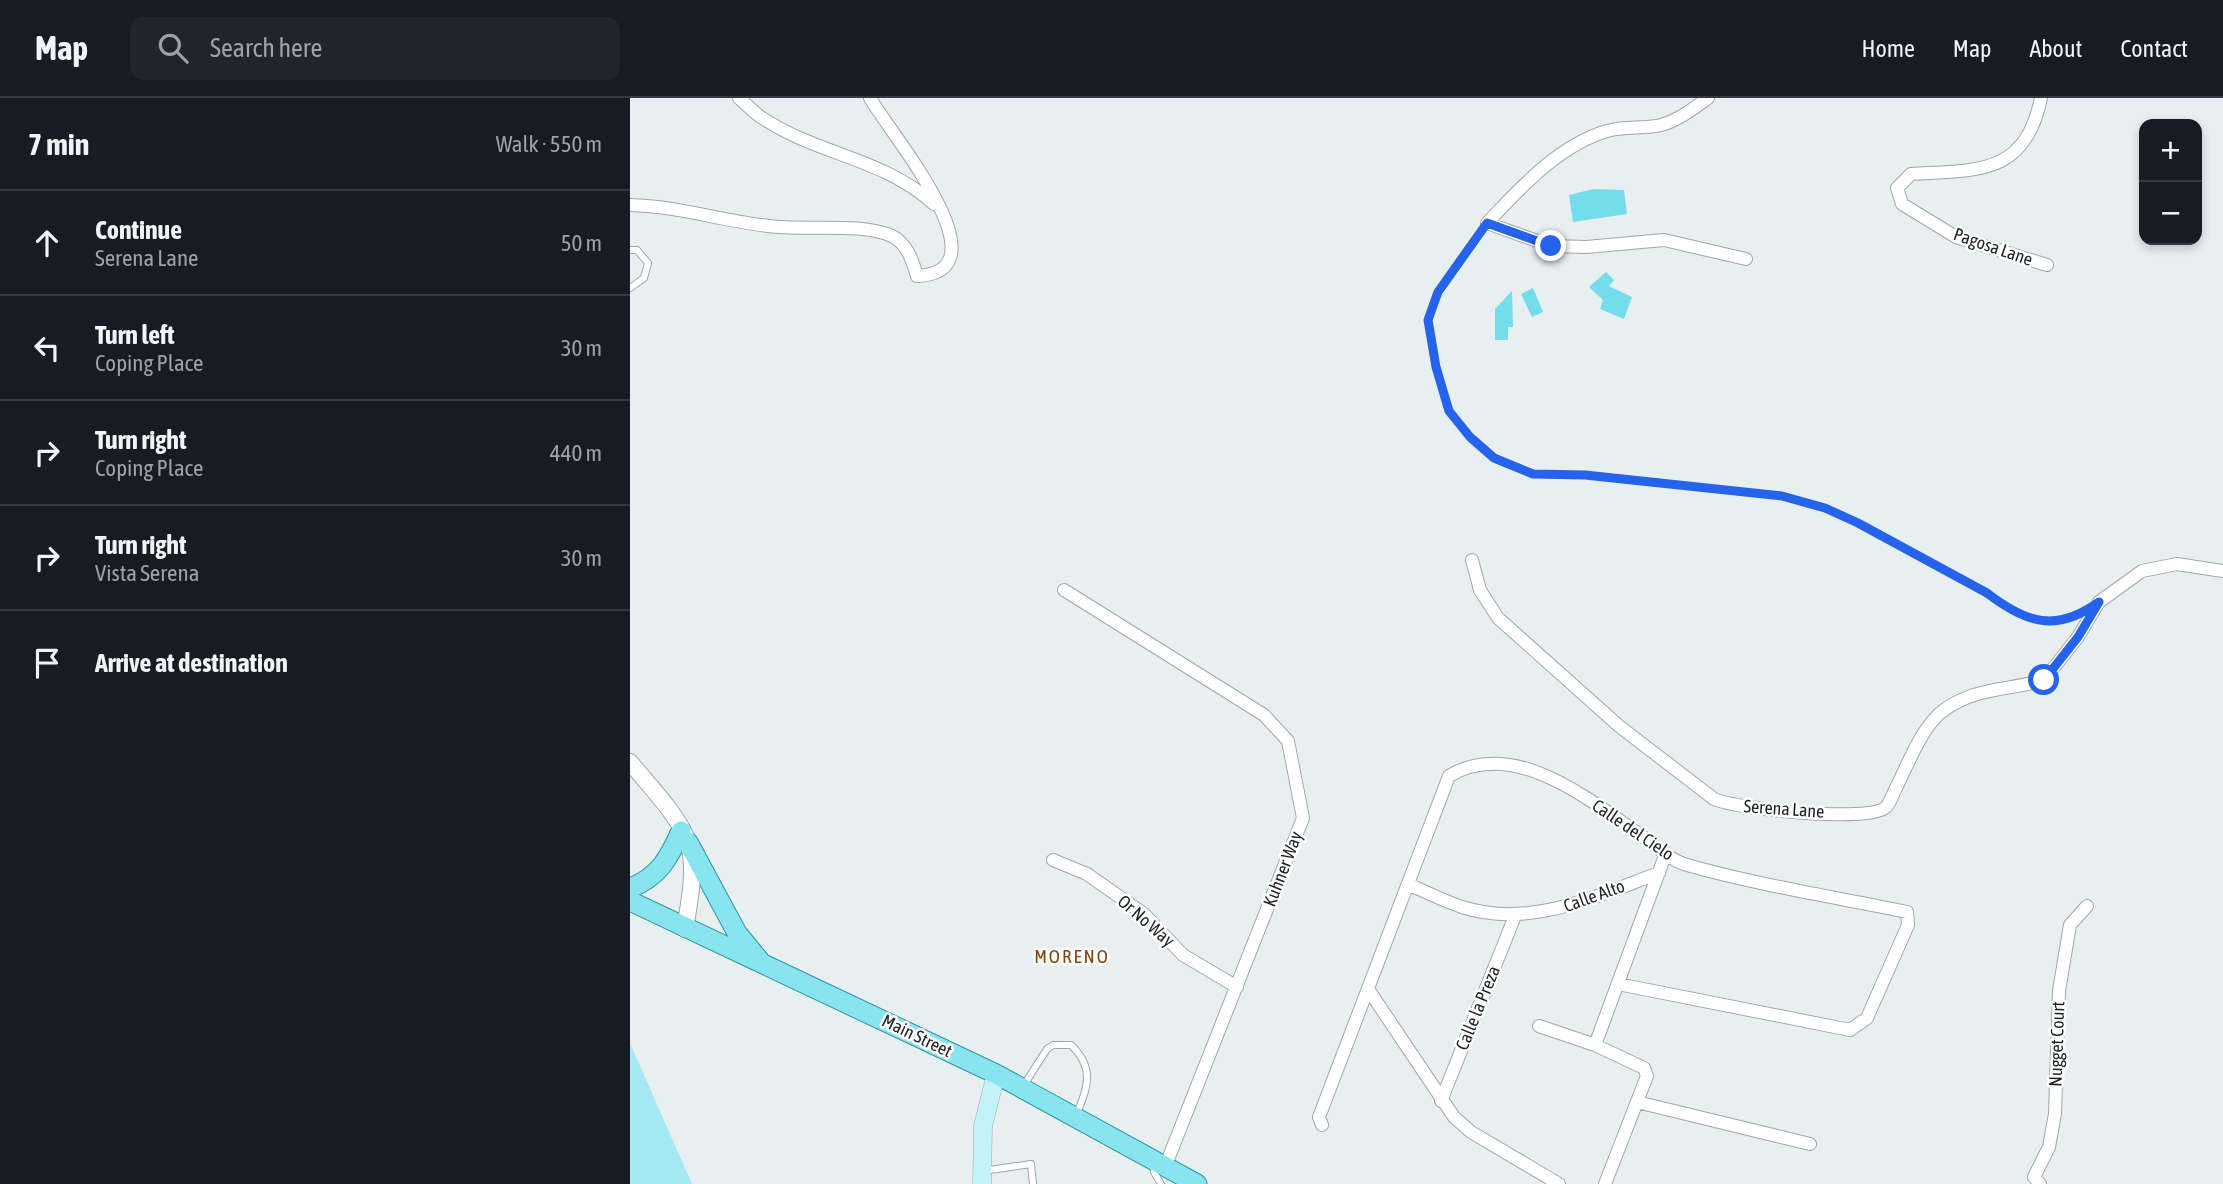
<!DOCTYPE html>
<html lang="en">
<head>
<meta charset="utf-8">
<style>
  :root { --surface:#171b24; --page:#20242c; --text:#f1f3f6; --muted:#9ea1a6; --line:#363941 }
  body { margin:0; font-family:"Asap Condensed",sans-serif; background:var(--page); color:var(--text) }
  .controls { position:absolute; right:21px; top:21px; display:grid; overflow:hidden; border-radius:14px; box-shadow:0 4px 10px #0003 }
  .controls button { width:63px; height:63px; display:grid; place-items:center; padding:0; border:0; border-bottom:2px solid var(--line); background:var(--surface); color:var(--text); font:35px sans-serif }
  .stop { position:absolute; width:21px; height:21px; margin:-16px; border:5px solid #2563eb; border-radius:50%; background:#fff }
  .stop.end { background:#2563eb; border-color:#fff; box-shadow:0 2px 7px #0008 }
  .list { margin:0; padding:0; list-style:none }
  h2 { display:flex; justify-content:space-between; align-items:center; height:91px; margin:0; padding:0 28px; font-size:30px }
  h2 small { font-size:23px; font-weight:400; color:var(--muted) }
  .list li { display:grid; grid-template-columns:46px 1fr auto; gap:21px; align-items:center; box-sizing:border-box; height:105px; padding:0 28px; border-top:2px solid var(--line) }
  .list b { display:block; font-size:26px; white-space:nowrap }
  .list p { margin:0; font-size:23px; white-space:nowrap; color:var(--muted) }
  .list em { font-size:23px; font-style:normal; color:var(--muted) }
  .icon { flex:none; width:38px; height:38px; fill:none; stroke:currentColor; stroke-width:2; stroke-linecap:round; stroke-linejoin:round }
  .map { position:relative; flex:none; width:1593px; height:1086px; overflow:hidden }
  header { display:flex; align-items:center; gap:42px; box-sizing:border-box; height:98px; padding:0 35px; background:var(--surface); border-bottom:2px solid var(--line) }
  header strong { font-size:33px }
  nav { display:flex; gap:38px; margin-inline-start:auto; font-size:24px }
  .search { width:490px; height:63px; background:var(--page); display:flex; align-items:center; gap:18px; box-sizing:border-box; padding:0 24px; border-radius:14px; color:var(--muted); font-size:26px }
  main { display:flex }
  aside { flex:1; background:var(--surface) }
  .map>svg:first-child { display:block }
  .green { fill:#a4e9f4 }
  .building { fill:#73ddec }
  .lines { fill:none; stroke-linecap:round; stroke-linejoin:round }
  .service-casing { stroke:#a0a7a8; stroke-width:8 }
  .minor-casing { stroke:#a0a7a8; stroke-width:14 }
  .tertiary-casing { stroke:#a0a7a8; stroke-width:18 }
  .secondary-casing { stroke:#a0a7a8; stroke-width:19 }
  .primary-casing { stroke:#2f95a1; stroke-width:21 }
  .path { stroke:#94999a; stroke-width:2.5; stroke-dasharray:5 3.5; stroke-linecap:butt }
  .service { stroke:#fff; stroke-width:6 }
  .minor { stroke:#fff; stroke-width:12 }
  .tertiary { stroke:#fff; stroke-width:16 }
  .secondary { stroke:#c3f2f8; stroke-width:18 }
  .primary { stroke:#88e5f0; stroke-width:19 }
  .route { stroke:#2563eb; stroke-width:9 }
  .labels { text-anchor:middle; stroke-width:5; stroke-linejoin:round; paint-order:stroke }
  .street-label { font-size:18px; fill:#1f2222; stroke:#fff }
  .neighbourhood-label { font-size:19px; letter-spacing:2px; fill:#7f4611; stroke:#fff }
</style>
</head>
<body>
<header>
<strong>Map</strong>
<div class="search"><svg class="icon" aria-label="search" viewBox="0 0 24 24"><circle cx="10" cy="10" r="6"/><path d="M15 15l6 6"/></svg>Search here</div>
<nav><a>Home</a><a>Map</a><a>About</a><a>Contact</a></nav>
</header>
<main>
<aside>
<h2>7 min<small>Walk · 550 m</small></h2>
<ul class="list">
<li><svg class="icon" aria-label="ahead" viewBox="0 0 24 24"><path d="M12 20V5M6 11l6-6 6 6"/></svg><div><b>Continue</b><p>Serena Lane</p></div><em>50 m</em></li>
<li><svg class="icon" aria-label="left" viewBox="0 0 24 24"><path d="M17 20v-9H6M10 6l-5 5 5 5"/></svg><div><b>Turn left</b><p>Coping Place</p></div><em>30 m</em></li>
<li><svg class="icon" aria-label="right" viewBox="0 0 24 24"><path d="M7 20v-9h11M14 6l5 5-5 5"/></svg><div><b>Turn right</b><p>Coping Place</p></div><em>440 m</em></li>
<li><svg class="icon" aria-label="right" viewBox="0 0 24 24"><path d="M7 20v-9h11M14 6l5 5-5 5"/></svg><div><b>Turn right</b><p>Vista Serena</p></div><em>30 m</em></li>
<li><svg class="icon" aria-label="arrive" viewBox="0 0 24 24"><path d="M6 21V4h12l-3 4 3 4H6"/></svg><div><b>Arrive at destination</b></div></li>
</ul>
</aside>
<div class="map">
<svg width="1593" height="1086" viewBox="0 0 1593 1086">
  <rect width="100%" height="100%" fill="#e8eff1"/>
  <path class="green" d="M 0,945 L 62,1086 L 0,1086 Z"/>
  <path class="building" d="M 964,91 L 994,92 L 997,116 L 943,124 L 939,97 Z
    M 976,174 L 984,182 L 979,188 L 1002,199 L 994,221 L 970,211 L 973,202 L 959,189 Z
    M 903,190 L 913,214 L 902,219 L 891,196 Z
    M 882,193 L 883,229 L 878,229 L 878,242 L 865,242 L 865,211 Z"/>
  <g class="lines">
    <defs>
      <path id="service" d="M 0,152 L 7,152 L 18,165 L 14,180 L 0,190
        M 394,987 L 417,951 L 423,947 L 441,947 C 466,971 457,990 446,1018
        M 523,1066 L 524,1074 L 531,1086
        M 353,1073 L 401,1066 L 403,1086"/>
      <path id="minor" d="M 109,0 C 117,7 125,16 134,21 C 189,57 253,60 304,106
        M 1078,0 C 1064,10 1049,22 1031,27 C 1014,31 994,28 977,33 C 929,47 890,90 857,125 L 921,148 L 956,149 L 1034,142 L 1116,161
        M 1411,0 C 1395,78 1347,72 1281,76 L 1267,90 L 1272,106 L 1326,139 L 1417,167
        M 0,107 C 48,108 92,123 139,128 C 175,133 231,124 262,138 C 277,145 283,164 287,178 C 380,174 258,33 240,0
        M 842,462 L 850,492 L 868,520 L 989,628 L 1084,701 C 1106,711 1241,725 1256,709 C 1261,704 1263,695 1266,690 C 1278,666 1290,634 1309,616 C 1341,589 1376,593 1414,582 L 1448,539 L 1469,504 L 1512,473 L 1547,466 L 1593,473
        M 434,492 L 634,617 L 658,643 L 673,720 L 535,1069
        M 423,762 L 457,776 L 494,802 L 514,816 L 553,857 L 607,889
        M 778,786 C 796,794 814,803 832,809 C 900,831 966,798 1029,775
        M 738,891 L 824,1019 L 841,1034 L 929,1086
        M 909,928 L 965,947 L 1014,970 L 1017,978 L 975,1086
        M 965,947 L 1036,755
        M 811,1003 L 885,818
        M 1007,1004 L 1180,1046
        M 692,1027 L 689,1019 L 819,678 C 886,638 963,705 1016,741 C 1028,750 1042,763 1057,767 C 1128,787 1204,799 1277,814 L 1278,827 L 1237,920 L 1220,932 L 988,886
        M 1410,1086 L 1404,1079 L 1419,1049 L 1425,1016 L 1429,893 L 1440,827 L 1457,808"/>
      <path id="tertiary" d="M 0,664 C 19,688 47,715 58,744 C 67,771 59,804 55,831"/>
      <path id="secondary" d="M 352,1086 L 353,1028 L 366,976"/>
      <path id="primary" d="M 58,744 L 107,835 L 130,863
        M 0,790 C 29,779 39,760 51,733
        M 0,803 L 366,976 L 567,1086"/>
    </defs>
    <use href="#service" class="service-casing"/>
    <use href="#minor" class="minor-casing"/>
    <use href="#tertiary" class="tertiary-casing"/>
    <use href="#secondary" class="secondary-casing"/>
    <use href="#primary" class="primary-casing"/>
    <path class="path" d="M 851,133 L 808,194 L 798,222 L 806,269 L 819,313 L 840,339 L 865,360 L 903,376 L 955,377 L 1152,398 L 1195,410 L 1228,425 L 1357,495 L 1381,513 L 1416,525 L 1444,519"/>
    <use href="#service" class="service"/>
    <use href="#minor" class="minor"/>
    <use href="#tertiary" class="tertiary"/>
    <use href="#secondary" class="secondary"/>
    <use href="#primary" class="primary"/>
  </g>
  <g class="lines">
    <path class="route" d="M 921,148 L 857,125 L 808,194 L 798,222 L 806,269 L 819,313 L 840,339 L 864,360 L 903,376 L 955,377 L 1152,398 L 1195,410 L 1228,425 L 1357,495 C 1396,525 1426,535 1469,504 L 1448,539 L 1414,582"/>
  </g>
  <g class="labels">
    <g class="street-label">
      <text transform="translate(1363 149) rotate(19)" y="6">Pagosa Lane</text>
      <text transform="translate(1154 711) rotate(4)" y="6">Serena Lane</text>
      <text transform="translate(1003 732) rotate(34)" y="6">Calle del Cielo</text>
      <text transform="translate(653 771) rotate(-69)" y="6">Kuhner Way</text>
      <text transform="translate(964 798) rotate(-20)" y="6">Calle Alto</text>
      <text transform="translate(516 823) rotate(41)" y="6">Or No Way</text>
      <text transform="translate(848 910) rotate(-68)" y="6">Calle la Preza</text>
      <text transform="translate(287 938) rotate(26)" y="6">Main Street</text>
      <text transform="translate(1427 946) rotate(-88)" y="6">Nugget Court</text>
    </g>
    <g class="neighbourhood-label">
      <text x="442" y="865">MORENO</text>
    </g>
  </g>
</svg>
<div class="controls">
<button>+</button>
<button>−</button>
</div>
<div class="stop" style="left:1414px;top:582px"></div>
<div class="stop end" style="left:921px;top:148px"></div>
</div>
</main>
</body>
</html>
